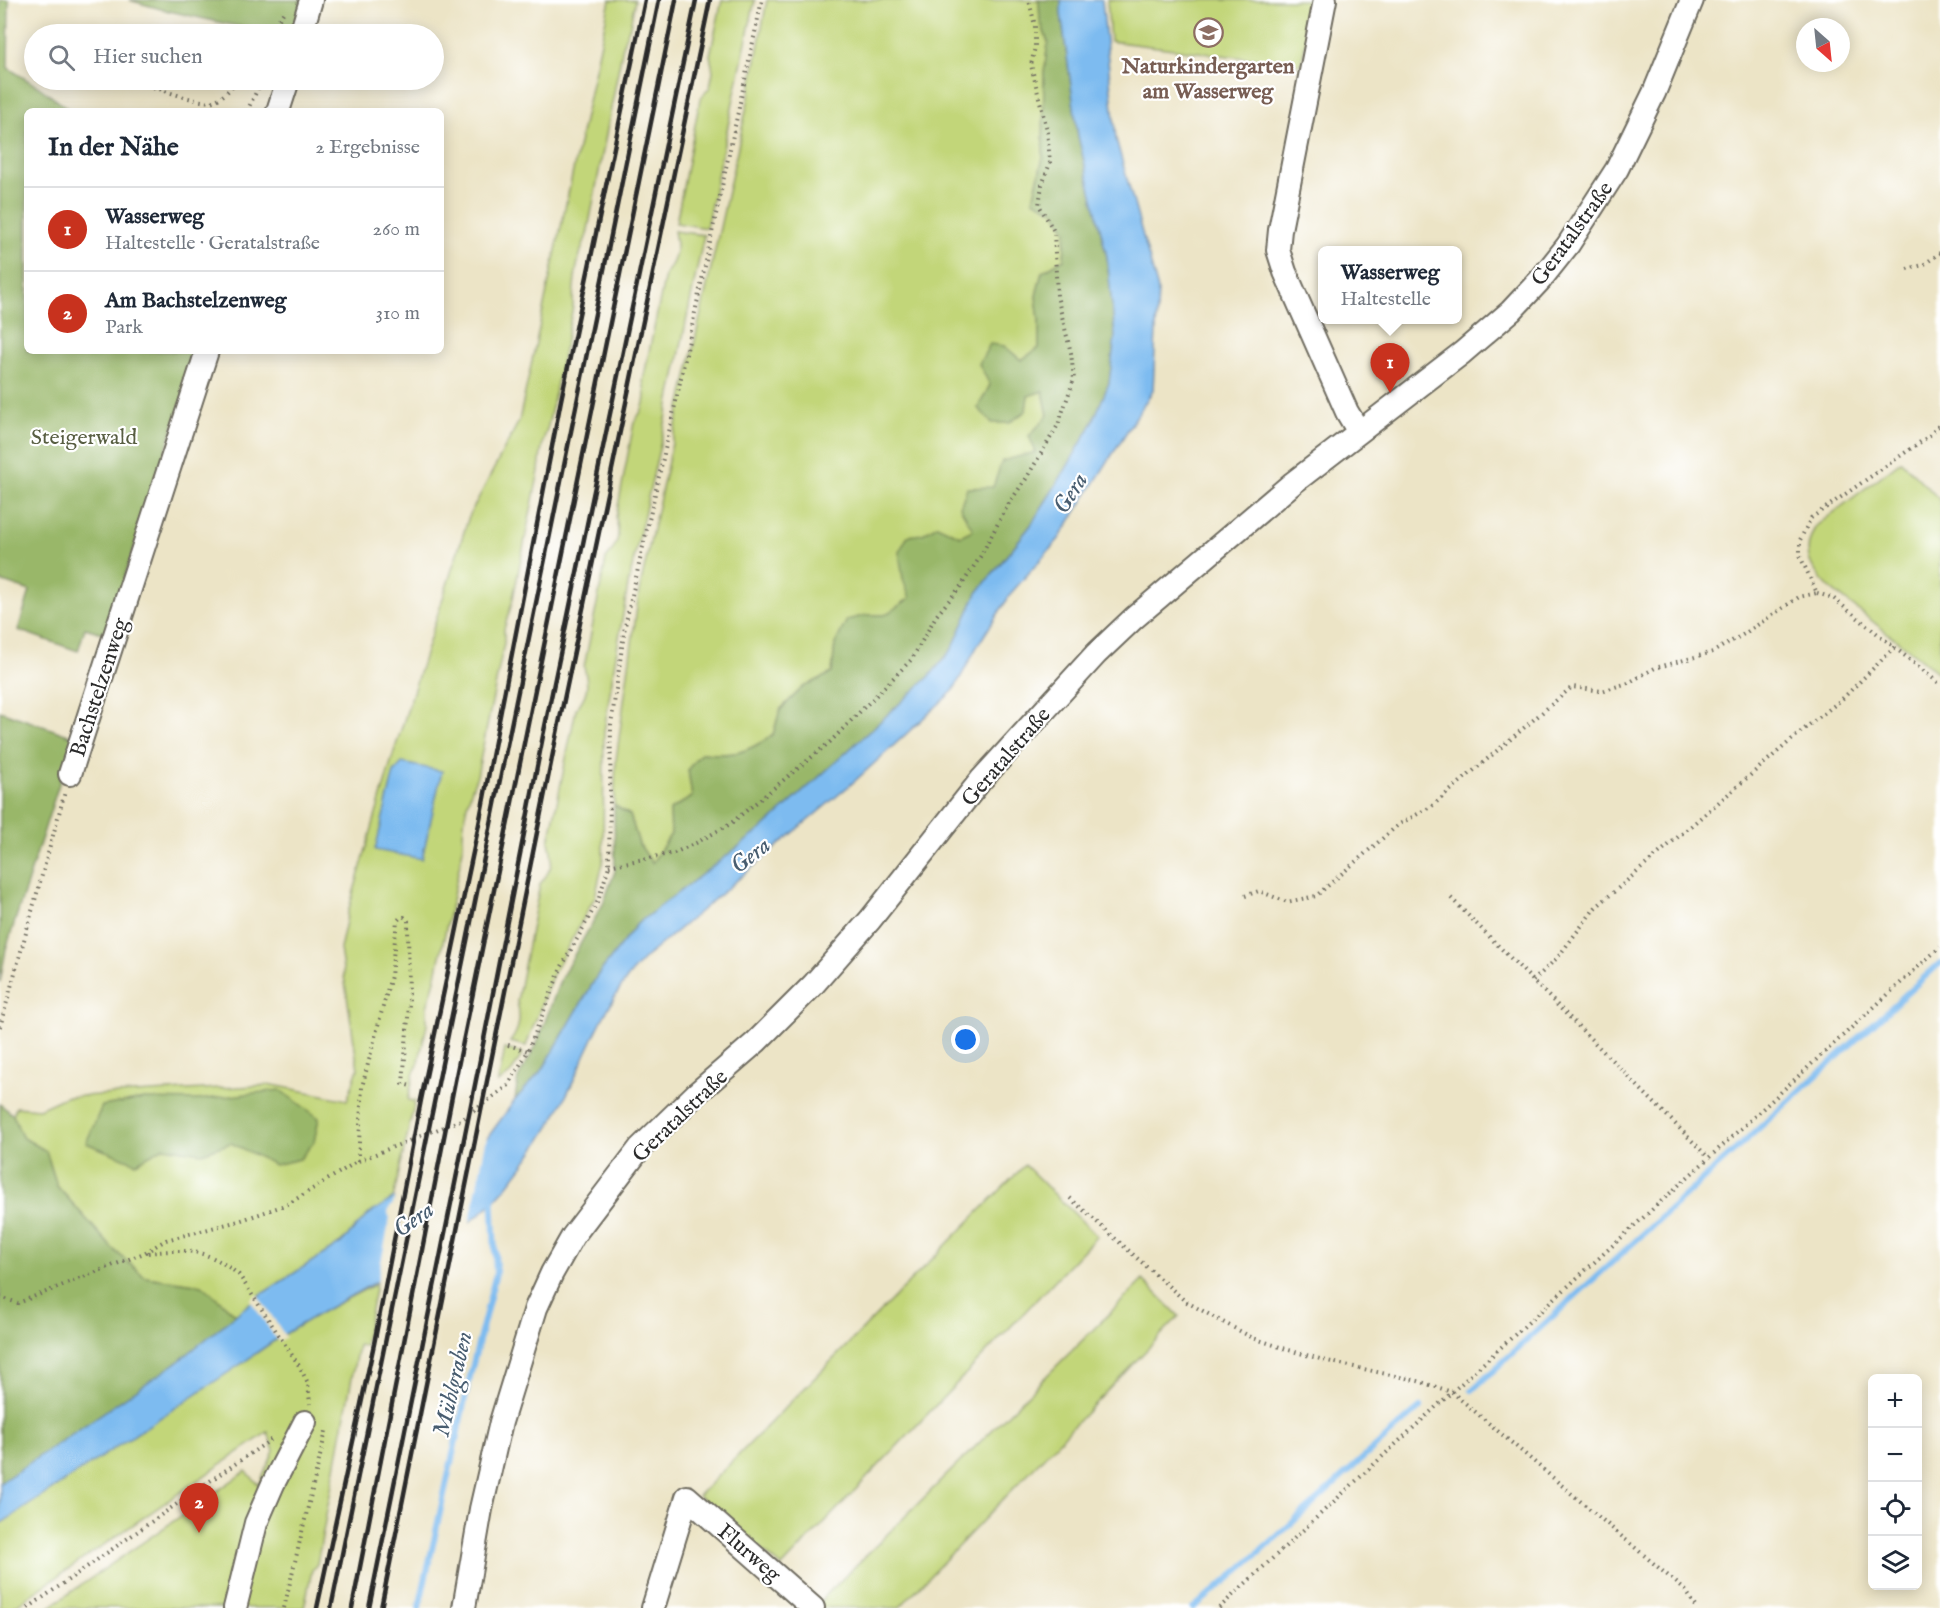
<!DOCTYPE html>
<html lang="de">
<head>
<meta charset="utf-8">
<style>
  :root { --surface:#fff; --page:#f2f2f3; --text:#1f2937; --muted:#747a83; --line:#e0e1e3; --accent:#c8321e }
  body { margin:0; font-family:"IM FELL English",serif; background:var(--page); color:var(--text) }
  .controls { position:absolute; right:18px; bottom:18px; display:grid; overflow:hidden; border-radius:9px; box-shadow:0 3px 15px #0003 }
  .controls button { width:54px; height:54px; display:grid; place-items:center; padding:0; border:0; border-bottom:2px solid var(--line); background:var(--surface); color:var(--text); font:30px sans-serif }
  .compass { position:absolute; left:1796px; top:18px; width:54px; height:54px; border-radius:50%; background:var(--surface); box-shadow:0 3px 15px #0003; rotate:153deg }
  .you { position:absolute; left:966px; top:1040px; width:21px; height:21px; margin:-15px; border:4px solid #fff; border-radius:50%; background:#1a73e8; box-shadow:0 0 0 9px #1a73e833 }
  .badge { display:grid; place-items:center; width:39px; height:39px; border-radius:50%; background:var(--accent); color:#fff; font-size:20px; font-weight:700 }
  .pin { position:absolute; translate:-50% -50px; filter:drop-shadow(0 2px 3px #0008) }
  .pin::after { content:''; position:absolute; top:32px; width:21px; height:18px; background:inherit; clip-path:polygon(0 0,100% 0,50% 100%) }
  .popup { position:absolute; left:1318px; top:246px; width:144px; height:78px; box-sizing:border-box; display:grid; place-content:center; border-radius:9px; background:var(--surface); filter:drop-shadow(0 2px 4px #0005); font-size:20px; white-space:nowrap; color:var(--muted) }
  .popup b { font-size:22px; color:var(--text) }
  .popup::after { content:''; position:absolute; left:50%; top:100%; margin-left:-12px; border:12px solid transparent; border-top-color:var(--surface) }
  .list { margin:0; padding:0; list-style:none }
  h2 { display:flex; justify-content:space-between; align-items:center; height:78px; margin:0; padding:0 24px; font-size:26px }
  h2 small { font-size:20px; font-weight:400; color:var(--muted) }
  .list li { display:grid; grid-template-columns:39px 1fr auto; gap:18px; align-items:center; box-sizing:border-box; height:84px; padding:0 24px; border-top:2px solid var(--line) }
  .list b { display:block; font-size:22px; white-space:nowrap }
  .list p { margin:0; font-size:20px; white-space:nowrap; color:var(--muted) }
  .list em { font-size:20px; font-style:normal; color:var(--muted) }
  .icon { flex:none; width:33px; height:33px; fill:none; stroke:currentColor; stroke-width:2; stroke-linecap:round; stroke-linejoin:round }
  .map { position:relative; flex:none; width:1940px; height:1608px; overflow:hidden }
  .search { position:absolute; background:var(--surface); box-shadow:0 3px 15px #0003; left:24px; top:24px; width:420px; height:66px; display:flex; align-items:center; gap:15px; box-sizing:border-box; padding:0 21px; border-radius:33px; color:var(--muted); font-size:22px }
  .panel { position:absolute; background:var(--surface); box-shadow:0 3px 15px #0003; left:24px; top:108px; width:420px; height:246px; border-radius:9px }
  .map>svg:first-child { display:block }
  .green { fill:#c2d679; stroke:#768052; stroke-width:1.5 }
  .forest { fill:#99b769; stroke:#62714a; stroke-width:1.5 }
  .water { fill:#7dbbf0; stroke:#54738e; stroke-width:1.5 }
  .pier { fill:#ece4c6 }
  .lines { fill:none; stroke-linecap:round; stroke-linejoin:round }
  .stream { stroke:#7dbbf0; stroke-width:6 }
  .minor-casing { stroke:#6f6c61; stroke-width:26 }
  .path { stroke:#6f6c61; stroke-width:4; stroke-dasharray:1.5 4.5; stroke-linecap:butt }
  .minor { stroke:#fff; stroke-width:22 }
  .rail { stroke:#2b2b2b; stroke-width:4.5 }
  .labels { text-anchor:middle; stroke-width:4.5; stroke-linejoin:round; paint-order:stroke }
  .education-label { font-size:22px; font-weight:bold; fill:#785e54; stroke:#fff }
  .street-label { font-size:22px; fill:#2b2b2b; stroke:#fff }
  .park-label { font-size:22px; fill:#585e42; stroke:#fff }
  .water-label { font-size:24px; font-style:italic; fill:#485d70; stroke:#fff }
</style>
</head>
<body>
<div class="map">
<svg width="1940" height="1608" viewBox="0 0 1940 1608">
  <rect width="100%" height="100%" fill="#fff"/>
  <filter id="ink" filterUnits="userSpaceOnUse"><feTurbulence type="fractalNoise" baseFrequency=".0167" numOctaves="2"/><feDisplacementMap in="SourceGraphic" scale="12" xChannelSelector="R" yChannelSelector="G"/><feConvolveMatrix kernelMatrix="1 2 1 2 8 2 1 2 1" color-interpolation-filters="sRGB"/></filter>
  <filter id="wash" filterUnits="userSpaceOnUse"><feTurbulence type="fractalNoise" baseFrequency=".008" numOctaves="4" result="noise"/><feDisplacementMap in="SourceGraphic" scale="24" xChannelSelector="R" yChannelSelector="G"/><feGaussianBlur stdDeviation="1.35" result="paint"/><feColorMatrix in="noise" values="0 0 0 0 0 0 0 0 0 0 0 0 0 0 0 0 0 1.4 0 .05"/><feComposite in="paint" operator="in"/></filter>
  <g filter="url(#wash)">
    <rect width="100%" height="100%" fill="#ece4c6"/>
    <path class="green" d="M 610,0 L 635,0 L 630,26 L 624,40 L 587,235 C 577,258 573,282 573,307 L 548,426 C 542,441 540,455 539,471 L 512,603 L 504,629 L 504,643 L 477,776 C 467,798 462,825 463,849 L 435,980 L 427,1007 L 427,1025 L 418,1065 L 414,1072 L 408,1100 L 415,1101 L 393,1199 L 369,1214 L 341,1243 L 260,1295 L 236,1315 L 202,1285 L 145,1277 L 113,1249 L 57,1186 L 46,1151 L 22,1137 L 13,1115 L 16,1107 L 39,1109 L 65,1097 L 273,1085 L 347,1100 L 358,1069 L 340,949 L 348,912 L 393,755 L 469,516 L 519,421 Z
      M 722,0 L 755,0 L 706,228 L 676,223 L 700,99 L 710,87 L 713,71 L 710,55 Z
      M 767,0 L 1039,0 L 1040,20 L 1048,42 L 1044,73 L 1043,158 L 1033,199 L 1055,211 L 1066,231 L 1064,259 L 1042,272 L 1036,296 L 1039,320 L 1039,348 L 1021,360 L 1004,346 L 980,364 L 990,385 L 978,408 L 1043,391 L 1048,415 L 1036,452 L 993,487 L 973,530 L 960,536 L 937,525 L 923,534 L 903,579 L 910,598 L 885,615 L 867,615 L 835,644 L 832,673 L 803,687 L 780,710 L 773,735 C 745,754 734,756 701,753 L 688,770 L 692,797 L 670,810 L 671,834 L 652,863 L 639,844 L 630,815 L 614,805 L 616,760 L 639,592 L 749,97 Z
      M 1107,0 L 1314,0 L 1301,65 L 1110,41 Z
      M 674,231 L 704,235 L 666,419 L 628,585 L 614,667 L 604,732 L 603,863 L 595,897 L 553,974 L 526,1046 L 510,1042 C 520,1029 521,1018 517,1001 L 540,884 C 553,868 554,861 549,842 L 576,709 C 588,694 589,686 584,667 L 606,559 C 619,543 620,536 616,517 L 634,422 C 645,408 647,398 643,381 L 665,275 C 677,258 678,251 674,231 Z
      M 1901,461 L 1940,500 L 1940,674 L 1831,589 C 1810,569 1800,553 1816,526 Z
      M 505,1049 L 523,1053 L 511,1073 L 498,1083 Z
      M 1025,1165 L 1097,1236 L 782,1567 L 698,1496 Z
      M 1143,1280 L 1179,1316 L 899,1608 L 821,1608 L 816,1605 Z
      M 376,1284 L 364,1346 L 358,1345 L 317,1564 L 312,1570 L 304,1608 L 48,1608 L 246,1471 L 259,1485 L 274,1451 L 268,1432 L 12,1608 L 0,1608 L 0,1524 L 244,1362 C 285,1331 330,1307 376,1284 Z"/>
    <path class="forest" d="M 0,0 L 9,0 L 8,68 L 39,87 L 71,111 L 27,111 L 27,351 L 198,351 L 106,634 L 85,628 L 78,651 L 18,630 L 30,591 L 0,581 Z
      M 129,0 L 303,0 L 293,34 L 273,34 L 164,10 Z
      M 1039,0 L 1061,0 L 1061,14 L 1078,136 L 1107,257 L 1115,336 L 1109,383 L 1092,424 L 1066,469 L 1031,525 L 977,593 L 952,649 L 929,677 L 763,828 L 637,924 L 597,976 L 543,1069 L 515,1100 L 518,1078 L 536,1046 L 561,978 L 603,904 L 615,871 L 614,805 L 630,815 L 639,844 L 652,863 L 671,834 L 670,810 L 692,797 L 688,769 L 701,753 C 735,756 744,754 773,735 L 780,710 L 803,687 L 832,673 L 835,644 L 847,620 L 867,615 L 885,615 L 910,598 L 903,579 L 899,552 L 908,536 L 923,534 L 937,525 L 960,536 L 973,530 L 960,507 L 967,488 L 993,487 L 1002,461 L 1036,452 L 1029,436 L 1048,415 L 1043,391 L 1028,396 L 1026,411 L 1009,423 L 992,423 L 978,408 L 990,385 L 979,364 L 990,344 L 1004,346 L 1021,360 L 1039,348 L 1039,320 L 1036,296 L 1042,272 L 1064,259 L 1066,231 L 1055,211 L 1033,200 L 1043,158 L 1044,73 L 1048,42 L 1040,20 Z
      M 0,711 L 74,737 L 6,949 L 0,982 Z
      M 280,1090 L 319,1118 L 314,1142 L 300,1159 L 275,1165 L 231,1143 L 202,1153 L 164,1147 L 136,1163 L 86,1143 L 102,1106 L 144,1099 L 198,1100 Z
      M 0,1104 L 13,1115 L 22,1137 L 46,1151 L 57,1186 L 113,1249 L 145,1277 L 202,1285 L 236,1315 L 179,1361 L 0,1483 Z"/>
    <path class="water" d="M 1061,0 L 1102,0 L 1116,139 L 1158,290 L 1153,390 L 1059,539 L 1012,592 L 978,645 L 953,691 L 856,780 L 653,951 C 644,959 635,968 628,977 C 601,1014 585,1058 565,1098 C 549,1130 527,1162 505,1189 C 481,1217 450,1237 419,1257 C 362,1292 298,1321 244,1362 L 0,1524 L 0,1483 L 179,1361 L 260,1295 L 341,1243 L 369,1214 L 488,1137 L 515,1100 L 543,1069 L 597,976 L 637,924 L 763,828 L 929,677 L 952,649 L 977,593 L 1031,525 L 1066,469 L 1092,424 L 1109,383 L 1115,336 L 1107,257 L 1078,136 L 1061,13 Z
      M 402,763 L 442,771 L 422,859 L 375,850 L 394,772 Z"/>
    <path class="pier" d="M 488,1132 L 469,1226 L 454,1239 L 376,1287 L 390,1218 L 388,1213 L 389,1208 L 393,1204 L 395,1195 Z
      M 257,1294 L 286,1337 L 278,1342 L 250,1300 Z"/>
    <g class="lines">
      <path class="stream" d="M 1472,1390 L 1940,963
        M 419,1608 L 471,1372 L 496,1273 L 492,1195
        M 1193,1608 C 1273,1545 1344,1472 1421,1407"/>
    </g>
  </g>
  <g filter="url(#ink)">
    <g class="lines">
      <defs>
        <path id="minor" d="M 1325,0 L 1280,230 L 1278,250 L 1285,272 L 1347,412 L 1359,432
          M 301,34 L 311,0
          M 278,111 L 288,80
          M 70,774 L 207,351
          M 235,1608 L 256,1523 L 273,1484 L 305,1422
          M 464,1608 L 481,1509 L 501,1422 L 536,1308 L 552,1273 L 573,1236 L 640,1148 L 697,1093 L 756,1042 L 813,985 L 870,920 L 981,780 L 1096,654 L 1134,618 L 1293,483 L 1462,353 L 1511,311 L 1541,279 L 1568,245 L 1617,169 L 1654,93 L 1692,0
          M 653,1608 L 687,1497 L 813,1608"/>
      </defs>
      <use href="#minor" class="minor-casing"/>
      <path class="path" d="M 269,34 L 285,10
        M 131,80 C 147,84 199,105 213,101 C 223,98 231,88 237,80
        M 247,111 L 262,80
        M 1907,269 L 1923,265 L 1940,253
        M 1817,593 L 1833,598 L 1940,684
        M 609,866 L 674,853 L 696,843 L 730,824 L 830,742 L 912,659 L 936,616 L 961,586 L 980,557 L 1009,503 L 1026,479 L 1058,425 L 1074,379 L 1071,353 L 1057,296 L 1054,231 L 1039,205 L 1042,185 L 1050,163 L 1047,130 L 1031,65 L 1035,47 L 1035,26 L 1029,0
        M 1245,896 L 1259,891 L 1287,902 L 1316,896 L 1398,825 L 1432,806 L 1572,687 L 1602,691 L 1628,683 L 1655,668 L 1713,652 L 1744,634 L 1799,597 L 1817,593 L 1800,556 L 1800,540 L 1811,518 L 1929,436 L 1940,424
        M 1451,898 L 1708,1157
        M 1533,981 L 1558,957 L 1595,908 L 1809,725 L 1841,700 L 1895,647
        M 0,1027 L 65,792
        M 508,1045 L 528,1051
        M 358,1161 L 362,1087 L 391,976 L 397,921 L 400,918 L 404,917 L 408,921 L 409,1004 L 403,1084 L 411,1086
        M 1070,1198 L 1185,1301 L 1219,1320 L 1253,1338 L 1289,1350 L 1327,1361 L 1418,1381 L 1452,1392 L 1686,1591 L 1697,1608
        M 148,1253 C 187,1249 206,1248 239,1275 L 298,1364 L 308,1383 L 310,1404
        M 0,1297 L 18,1303 L 144,1253 L 166,1240 L 239,1221 L 288,1204 L 358,1161 L 461,1120 L 508,1086 L 528,1051 L 561,968 L 598,901 L 609,866 L 611,725 L 625,626 L 676,401 L 762,0
        M 28,1608 L 204,1485 L 272,1439
        M 284,1608 L 326,1431
        M 1219,1608 L 1452,1392 L 1940,947"/>
      <use href="#minor" class="minor"/>
      <path class="rail" d="M 317,1608 L 374,1344 L 421,1100 L 479,824 L 561,400 L 645,0
        M 331,1608 L 659,0
        M 352,1608 L 455,1081 L 676,0
        M 369,1608 L 478,1070 L 543,736 L 696,0
        M 381,1608 L 556,738 L 710,0"/>
    </g>
  </g>
  <defs>
    <symbol id="school-ring" viewBox="-11 -11 22 22"><circle r="9.5" fill="#fff" stroke="#8d6e63" stroke-width="1.5"/><path d="M0-5L7-2L0 1L-7-2ZM-4 1L0 2.5L4 1V4Q0 6-4 4Z" fill="#8d6e63"/></symbol>
  </defs>
  <g fill-rule="evenodd">
    <use href="#school-ring" x="1192" y="16" width="33" height="33"/>
  </g>
  <g class="labels">
    <g class="education-label">
      <text x="1208" y="73">Naturkindergarten<tspan x="1208" dy="25">am Wasserweg</tspan></text>
    </g>
    <g class="street-label">
      <text transform="translate(1571 233) rotate(-54)" y="8">Geratalstraße</text>
      <text transform="translate(98 687) rotate(-72)" y="8">Bachstelzenweg</text>
      <text transform="translate(1005 756) rotate(-49)" y="8">Geratalstraße</text>
      <text transform="translate(679 1115) rotate(-44)" y="8">Geratalstraße</text>
      <text transform="translate(750 1552) rotate(41)" y="8">Flurweg</text>
    </g>
    <g class="park-label">
      <text x="84" y="444">Steigerwald</text>
    </g>
    <g class="water-label">
      <text transform="translate(1070 493) rotate(-58)" y="8">Gera</text>
      <text transform="translate(750 855) rotate(-38)" y="8">Gera</text>
      <text transform="translate(413 1219) rotate(-35)" y="8">Gera</text>
      <text transform="translate(452 1384) rotate(-77)" y="8">Mühlgraben</text>
    </g>
  </g>
</svg>
<div class="controls">
<button>+</button>
<button>−</button>
<button><svg class="icon" aria-label="locate" viewBox="0 0 24 24"><circle cx="12" cy="12" r="6"/><path d="M12 2v4M12 18v4M2 12h4M18 12h4"/></svg></button>
<button><svg class="icon" aria-label="layers" viewBox="0 0 24 24"><path d="M12 4l9 5-9 5-9-5zM3 14l9 5 9-5"/></svg></button>
</div>
<svg class="compass" viewBox="-18 -18 36 36"><path d="M0-13l5 13h-10z" fill="#e53935"/><path d="M0 13l5-13h-10z" fill="#747a83"/></svg>
<div class="you"></div>
<div class="pin badge" style="left:1390px;top:393px">1</div>
<div class="popup"><b>Wasserweg</b>Haltestelle</div>
<div class="pin badge" style="left:199px;top:1533px">2</div>
<div class="search"><svg class="icon" aria-label="search" viewBox="0 0 24 24"><circle cx="10" cy="10" r="6"/><path d="M15 15l6 6"/></svg>Hier suchen</div>
<section class="panel">
<h2>In der Nähe<small>2 Ergebnisse</small></h2>
<ul class="list">
<li><span class="badge">1</span><div><b>Wasserweg</b><p>Haltestelle · Geratalstraße</p></div><em>260 m</em></li>
<li><span class="badge">2</span><div><b>Am Bachstelzenweg</b><p>Park</p></div><em>310 m</em></li>
</ul>
</section>
</div>
</body>
</html>
